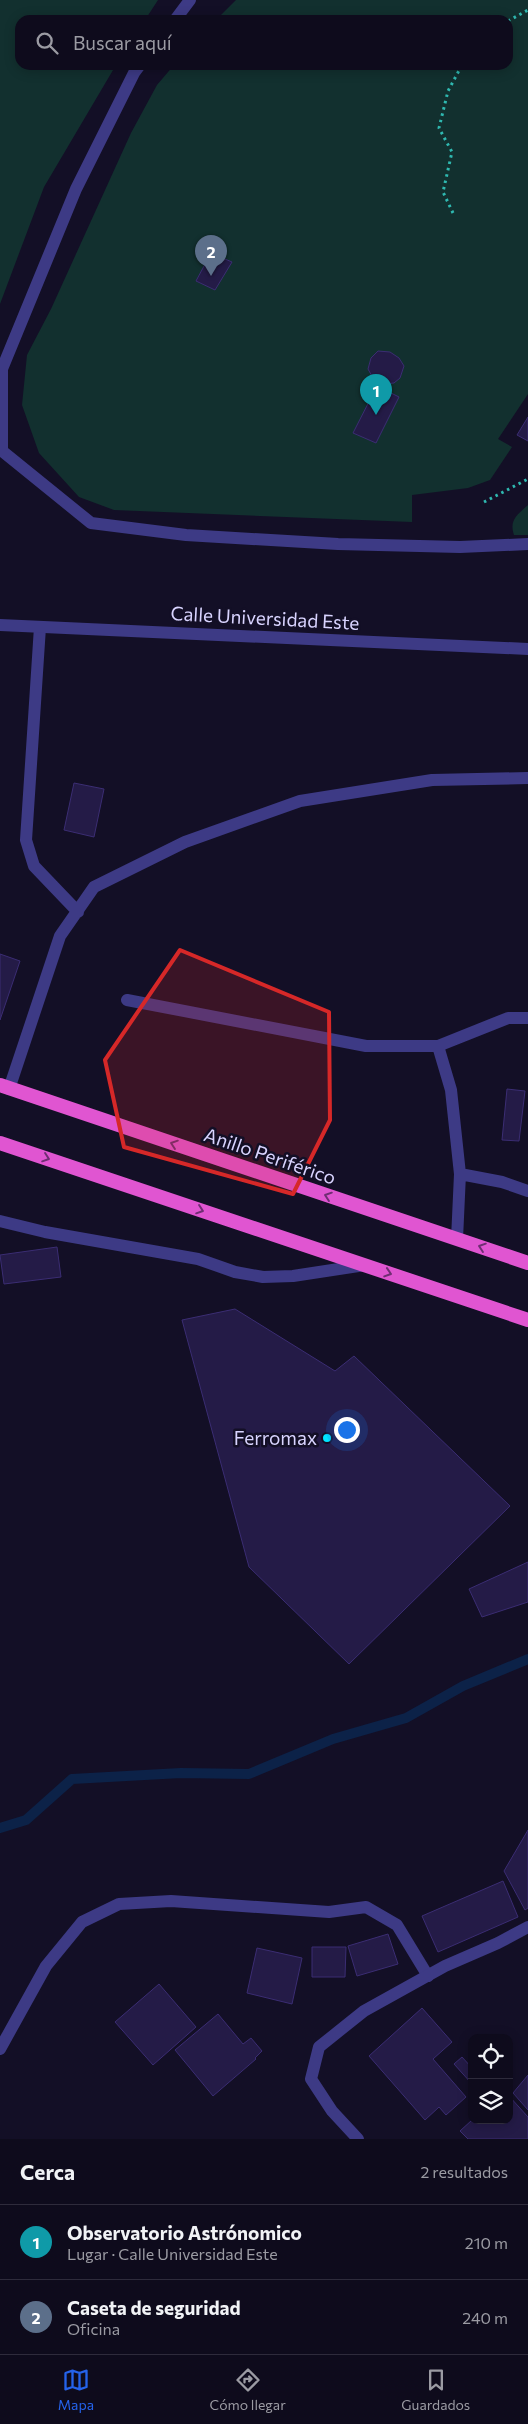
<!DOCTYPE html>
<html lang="es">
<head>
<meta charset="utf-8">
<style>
  :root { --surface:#0e0b1c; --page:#171425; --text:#f1f3f6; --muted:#9b9ba3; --line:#2e2b3b; --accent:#2563eb }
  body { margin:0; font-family:Commissioner,sans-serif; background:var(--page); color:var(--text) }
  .controls { position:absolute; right:15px; bottom:15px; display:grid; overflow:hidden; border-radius:10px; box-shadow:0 2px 12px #0003 }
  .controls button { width:45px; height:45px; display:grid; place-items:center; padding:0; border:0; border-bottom:1px solid var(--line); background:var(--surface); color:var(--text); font:25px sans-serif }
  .you { position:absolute; left:346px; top:1429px; width:18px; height:18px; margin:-12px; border:4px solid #fff; border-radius:50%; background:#1a73e8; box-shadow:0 0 0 8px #1a73e833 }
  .badge { display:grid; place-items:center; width:32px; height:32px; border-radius:50%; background:var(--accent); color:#fff; font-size:16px; font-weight:700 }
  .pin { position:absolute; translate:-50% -41px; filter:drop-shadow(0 1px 2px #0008) }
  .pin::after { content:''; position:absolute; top:26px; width:18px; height:15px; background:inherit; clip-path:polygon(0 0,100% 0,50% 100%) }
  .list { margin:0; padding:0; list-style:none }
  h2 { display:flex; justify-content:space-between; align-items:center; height:65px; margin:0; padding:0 20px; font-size:21px }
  h2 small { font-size:16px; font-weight:400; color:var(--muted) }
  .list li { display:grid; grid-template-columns:32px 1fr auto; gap:15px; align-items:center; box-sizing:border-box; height:75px; padding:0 20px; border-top:1px solid var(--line) }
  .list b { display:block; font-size:19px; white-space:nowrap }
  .list p { margin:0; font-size:16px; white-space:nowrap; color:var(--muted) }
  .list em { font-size:16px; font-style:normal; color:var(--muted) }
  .icon { flex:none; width:28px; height:28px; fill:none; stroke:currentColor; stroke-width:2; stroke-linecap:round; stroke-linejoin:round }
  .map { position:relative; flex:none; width:528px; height:2139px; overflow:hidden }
  .search { position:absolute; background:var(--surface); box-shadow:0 2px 12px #0003; left:15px; right:15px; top:15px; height:55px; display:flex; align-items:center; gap:12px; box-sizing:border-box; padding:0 18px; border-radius:15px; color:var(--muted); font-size:19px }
  .sheet { height:215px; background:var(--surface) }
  nav { display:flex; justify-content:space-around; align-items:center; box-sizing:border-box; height:70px; border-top:1px solid var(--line); background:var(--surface); font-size:14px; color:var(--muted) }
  nav a { display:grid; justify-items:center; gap:2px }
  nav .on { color:var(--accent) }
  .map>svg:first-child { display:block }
  .green { fill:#12302f }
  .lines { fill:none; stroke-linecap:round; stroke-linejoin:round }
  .stream { stroke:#0c2248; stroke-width:10 }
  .building { fill:#241b47; stroke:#3b2d73 }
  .path { stroke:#2fb8b0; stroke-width:3; stroke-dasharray:2.5 4; stroke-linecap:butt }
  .service { stroke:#3d3a85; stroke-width:12 }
  .minor { stroke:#3d3a85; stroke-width:12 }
  .trunk { stroke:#e055d1; stroke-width:14 }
  .oneway { stroke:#6f2e73 }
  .marked { fill:#d62828; fill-opacity:0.2; stroke:#d62828; stroke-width:4; stroke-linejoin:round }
  .poi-dot { fill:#00e5ff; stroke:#130f26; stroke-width:2 }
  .labels { text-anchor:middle; stroke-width:5; stroke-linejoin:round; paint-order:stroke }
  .street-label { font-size:19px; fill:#d9d4ff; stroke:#130f26 }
  .poi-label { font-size:19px; fill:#d9d4ff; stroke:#130f26; text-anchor:end }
</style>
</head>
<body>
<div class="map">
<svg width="528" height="2139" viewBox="0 0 528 2139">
  <rect width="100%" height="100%" fill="#130f26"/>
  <path class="green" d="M 0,0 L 158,0 L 145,20 L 20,20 L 20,65 L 116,65 L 44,187 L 0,304 Z
    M 236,0 L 528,0 L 528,394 L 498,439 L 512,447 L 490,480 L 468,488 L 412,495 L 412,522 L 114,510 L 79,497 L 39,453 L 22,405 L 27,355 L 51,309 L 131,133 L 157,85 L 174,65 L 508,65 L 508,20 L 216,20 Z
    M 528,505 L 528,535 L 514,535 C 509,520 517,515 528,505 Z"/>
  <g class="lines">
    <path class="stream" d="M 0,1828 L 26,1820 L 72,1779 L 181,1773 L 249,1774 L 333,1739 L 406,1718 L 463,1686 L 528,1659"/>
  </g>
  <path class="building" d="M 211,253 L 232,262 L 215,290 L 196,281 Z
    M 378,351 L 390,352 L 399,358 L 404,366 L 400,378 L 394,383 L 383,384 L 373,378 L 368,369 L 371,358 Z
    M 377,386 L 399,397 L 376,443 L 353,433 Z
    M 528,417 L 528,441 L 517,435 Z
    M 74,783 L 104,789 L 94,837 L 64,830 Z
    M 0,954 L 20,961 L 0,1020 Z
    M 507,1089 L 525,1091 L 519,1141 L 502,1140 Z
    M 57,1247 L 61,1277 L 4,1284 L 0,1255 Z
    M 235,1309 L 335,1371 L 354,1356 L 510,1506 L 349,1664 L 249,1567 L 182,1320 Z
    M 528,1562 L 528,1602 L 482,1617 L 469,1589 Z
    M 528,1830 L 528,1908 L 525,1910 L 504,1871 Z
    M 503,1881 L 518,1917 L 438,1952 L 422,1916 Z
    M 388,1934 L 398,1964 L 357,1976 L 348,1946 Z
    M 312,1947 L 346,1947 L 345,1977 L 312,1977 Z
    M 257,1948 L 302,1958 L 292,2004 L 247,1993 Z
    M 159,1984 L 196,2027 L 153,2065 L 115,2022 Z
    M 422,2008 L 452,2042 L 433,2059 L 466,2097 L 446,2115 L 439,2107 L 425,2120 L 369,2056 Z
    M 218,2014 L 243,2044 L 251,2038 L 262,2051 L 255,2058 L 256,2059 L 213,2096 L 175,2050 Z
    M 462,2057 L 472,2068 L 472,2084 L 454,2064 Z
    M 528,2075 L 528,2110 L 513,2093 Z
    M 509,2096 L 528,2117 L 528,2139 L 468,2139 L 460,2131 L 472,2120 L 509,2120 Z"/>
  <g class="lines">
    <path class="path" d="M 508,21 L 528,10
      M 453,213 L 443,192 L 452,152 L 439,128 L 448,91 L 462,65
      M 484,502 L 528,479"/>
    <path class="service" d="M 175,20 L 190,0
      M 140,65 L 134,73 L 76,189 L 2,369 L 2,451 L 91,523 L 186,535 L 338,544 L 460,547 L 528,544
      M 40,627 L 26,840 L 34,866 L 78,912
      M 127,1000 L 366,1046 L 438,1046 L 451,1090 L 460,1174 L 457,1239
      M 438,1046 L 508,1018 L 528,1018
      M 9,1089 L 60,936 L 94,887 L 185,842 L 300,801 L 432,780 L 528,778
      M 460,1174 L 502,1182 L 528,1191
      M 0,1221 L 45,1232 L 198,1259 L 235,1272 L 263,1277 L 293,1276 L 365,1265
      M 0,2049 L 46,1966 L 82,1922 L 119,1904 L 171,1901 L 329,1912 L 366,1907 L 397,1925 L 428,1976"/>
    <path class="minor" d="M 0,625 L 528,649
      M 358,2139 L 332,2111 L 311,2079 L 319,2047 L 364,2011 L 445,1966 L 498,1943 L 528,1927"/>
    <path class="trunk" d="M 0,1085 L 528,1263
      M 0,1143 L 528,1320"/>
  </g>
  <defs><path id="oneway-chevron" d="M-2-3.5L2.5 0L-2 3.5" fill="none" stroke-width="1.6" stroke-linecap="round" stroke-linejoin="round" transform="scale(1.25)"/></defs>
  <g class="oneway">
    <use href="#oneway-chevron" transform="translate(174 1144) rotate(-161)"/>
    <use href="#oneway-chevron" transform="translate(46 1158) rotate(19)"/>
    <use href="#oneway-chevron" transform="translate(328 1196) rotate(-161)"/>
    <use href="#oneway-chevron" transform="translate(200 1210) rotate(19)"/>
    <use href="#oneway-chevron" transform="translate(482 1247) rotate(-161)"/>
    <use href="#oneway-chevron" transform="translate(388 1273) rotate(18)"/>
  </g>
  <path class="marked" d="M 180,950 L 329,1012 L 330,1120 L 293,1194 L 124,1147 L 105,1060 Z"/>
  <circle class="poi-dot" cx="327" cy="1438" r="5"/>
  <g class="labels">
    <g class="street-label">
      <text transform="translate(265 618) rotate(3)" y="7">Calle Universidad Este</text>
      <text transform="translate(270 1156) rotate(19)" y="7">Anillo Periférico</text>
    </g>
    <g class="poi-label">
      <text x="317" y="1445">Ferromax</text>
    </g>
  </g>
</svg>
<div class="controls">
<button><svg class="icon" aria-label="locate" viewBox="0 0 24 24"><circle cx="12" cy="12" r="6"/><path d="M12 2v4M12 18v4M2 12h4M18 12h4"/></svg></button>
<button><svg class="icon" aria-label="layers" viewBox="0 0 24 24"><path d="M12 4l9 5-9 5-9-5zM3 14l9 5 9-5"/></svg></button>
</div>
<div class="you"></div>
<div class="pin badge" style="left:376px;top:415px;background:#0f9aa8">1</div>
<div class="pin badge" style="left:211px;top:276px;background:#5c6f8a">2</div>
<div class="search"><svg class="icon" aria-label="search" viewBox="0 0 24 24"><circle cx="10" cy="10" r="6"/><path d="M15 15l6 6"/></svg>Buscar aquí</div>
</div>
<section class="sheet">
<h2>Cerca<small>2 resultados</small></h2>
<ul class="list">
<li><span class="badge" style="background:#0f9aa8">1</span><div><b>Observatorio Astrónomico</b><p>Lugar · Calle Universidad Este</p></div><em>210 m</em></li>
<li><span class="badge" style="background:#5c6f8a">2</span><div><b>Caseta de seguridad</b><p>Oficina</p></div><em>240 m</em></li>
</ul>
</section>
<nav>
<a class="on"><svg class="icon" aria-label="map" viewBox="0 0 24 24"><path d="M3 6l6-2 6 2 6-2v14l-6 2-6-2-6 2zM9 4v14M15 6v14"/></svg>Mapa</a>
<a><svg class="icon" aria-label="directions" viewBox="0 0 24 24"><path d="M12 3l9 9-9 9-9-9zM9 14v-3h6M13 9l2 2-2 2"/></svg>Cómo llegar</a>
<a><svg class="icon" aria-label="saved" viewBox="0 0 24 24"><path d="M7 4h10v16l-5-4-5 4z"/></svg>Guardados</a>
</nav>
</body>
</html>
